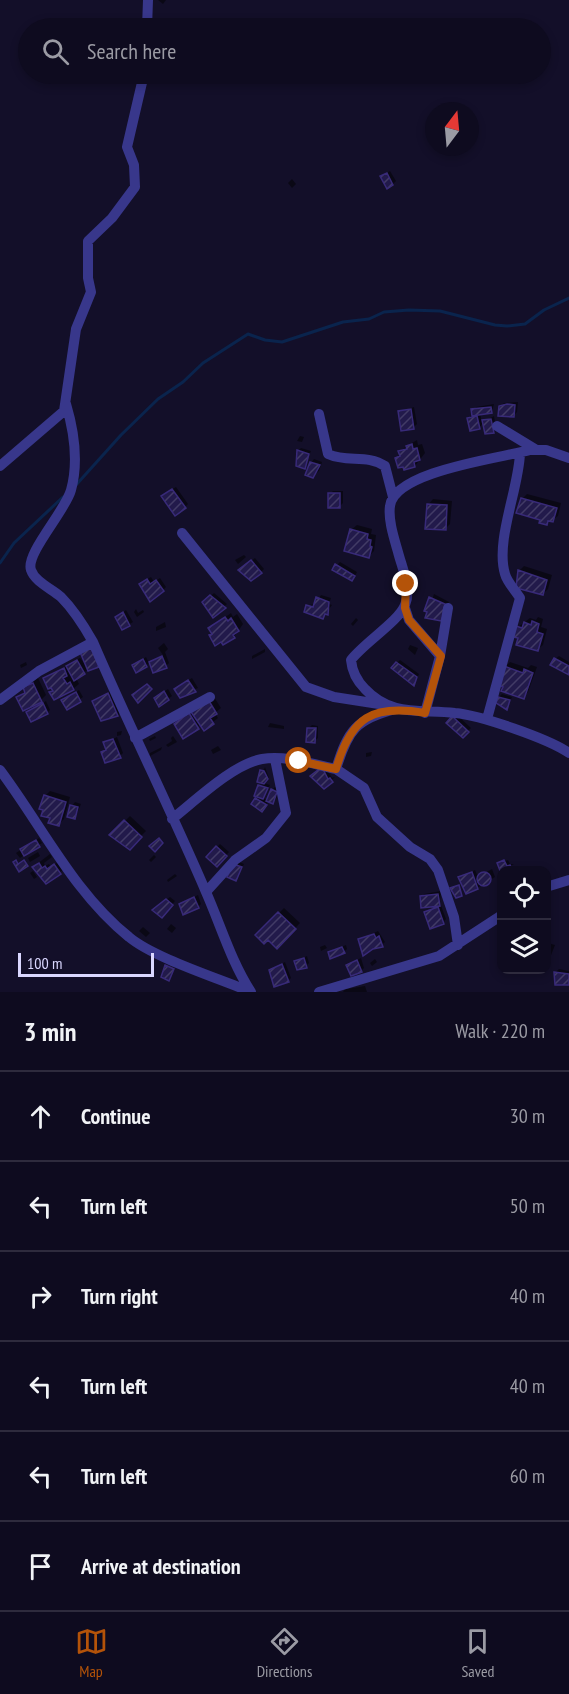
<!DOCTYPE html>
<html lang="en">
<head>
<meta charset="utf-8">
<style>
  :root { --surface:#0e0b1f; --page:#1c192c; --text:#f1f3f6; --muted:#9b9ba4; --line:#2e2b3d; --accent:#b45309 }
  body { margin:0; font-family:"PT Sans Narrow",sans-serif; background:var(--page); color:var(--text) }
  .controls { position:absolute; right:18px; bottom:18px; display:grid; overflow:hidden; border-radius:12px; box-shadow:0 3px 9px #0003 }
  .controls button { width:54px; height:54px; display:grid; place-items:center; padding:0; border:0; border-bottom:2px solid var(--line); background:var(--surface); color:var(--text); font:30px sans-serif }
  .compass { position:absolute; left:425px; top:102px; width:54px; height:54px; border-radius:50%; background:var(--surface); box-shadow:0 3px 9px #0003; rotate:16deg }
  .scale { position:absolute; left:18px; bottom:15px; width:136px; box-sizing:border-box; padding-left:6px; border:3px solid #dad7ff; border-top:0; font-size:16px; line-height:21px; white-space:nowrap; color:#dad7ff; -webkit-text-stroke:4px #130f29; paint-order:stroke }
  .stop { position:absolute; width:18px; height:18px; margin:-14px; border:4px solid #b45309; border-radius:50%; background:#fff }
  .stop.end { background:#b45309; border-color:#fff; box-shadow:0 2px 6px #0008 }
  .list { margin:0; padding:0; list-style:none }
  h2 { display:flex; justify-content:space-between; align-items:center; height:78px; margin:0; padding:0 24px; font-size:26px }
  h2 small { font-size:20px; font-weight:400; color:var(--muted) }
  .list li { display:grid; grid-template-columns:39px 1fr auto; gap:18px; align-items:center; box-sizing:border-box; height:90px; padding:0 24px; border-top:2px solid var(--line) }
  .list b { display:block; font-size:22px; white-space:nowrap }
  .list em { font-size:20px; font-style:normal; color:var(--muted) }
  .icon { flex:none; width:33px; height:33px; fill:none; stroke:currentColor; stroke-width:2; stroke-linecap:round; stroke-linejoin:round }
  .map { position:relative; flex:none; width:569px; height:992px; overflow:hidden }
  .search { position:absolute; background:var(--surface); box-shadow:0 3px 9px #0003; left:18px; right:18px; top:18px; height:66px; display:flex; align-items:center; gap:15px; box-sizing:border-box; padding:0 21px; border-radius:33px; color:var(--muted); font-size:22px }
  .sheet { height:618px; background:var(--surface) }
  nav { display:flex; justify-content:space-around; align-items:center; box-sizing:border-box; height:84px; border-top:2px solid var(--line); background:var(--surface); font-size:16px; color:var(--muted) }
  nav a { display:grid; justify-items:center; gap:3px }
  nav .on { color:var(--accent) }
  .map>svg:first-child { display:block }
  .shadow { fill:#0007 }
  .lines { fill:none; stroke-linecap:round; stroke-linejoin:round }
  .stream { stroke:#0a244d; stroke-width:3 }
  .building { fill:url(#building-hatch); stroke:#382a79; stroke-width:1.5 }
  .minor { stroke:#38378b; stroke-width:10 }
  .route { stroke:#b45309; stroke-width:8 }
</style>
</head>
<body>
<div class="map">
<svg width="569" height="992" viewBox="0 0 569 992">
  <defs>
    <pattern id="building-hatch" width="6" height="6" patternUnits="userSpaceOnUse" patternTransform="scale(1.5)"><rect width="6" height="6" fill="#221a4b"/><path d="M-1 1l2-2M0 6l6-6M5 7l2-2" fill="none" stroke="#423b66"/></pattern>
  </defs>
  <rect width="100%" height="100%" fill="#130f29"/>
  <path class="shadow" d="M 158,0 L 166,0 L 163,4 Z
    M 470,122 L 473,122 L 474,127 L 470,130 Z
    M 390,171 L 396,181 L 393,184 L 382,176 Z
    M 292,179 L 296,184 L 292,188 L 288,183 Z
    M 518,402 L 517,412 L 514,415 L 500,406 L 504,403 Z
    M 494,404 L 492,411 L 480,413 L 482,423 L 494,416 L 496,428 L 493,431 L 484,422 L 479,428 L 469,419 L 476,407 Z
    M 414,407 L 417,424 L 413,428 L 400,412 Z
    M 300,436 L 304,437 L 302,442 L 297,441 Z
    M 417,440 L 418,445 L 422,444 L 425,453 L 415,466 L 397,458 L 405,447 Z
    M 301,448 L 311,451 L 304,467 L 298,451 Z
    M 314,459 L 322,462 L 319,471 L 313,476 L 311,463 Z
    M 176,487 L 188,504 L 185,507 L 166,493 Z
    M 333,491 L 343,491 L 343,503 L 339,507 L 330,494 Z
    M 527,494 L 561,503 L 558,516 L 546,524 L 522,499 Z
    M 433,499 L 452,501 L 450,524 L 445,529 L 428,505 Z
    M 357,525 L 372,529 L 371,534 L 376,535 L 374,551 L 369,556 L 351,530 Z
    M 244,555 L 246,557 L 238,564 L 235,560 Z
    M 255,558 L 264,569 L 261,572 L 244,567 Z
    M 340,562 L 357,572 L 355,576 L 337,565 Z
    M 524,566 L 552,575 L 548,589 L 543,594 L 519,571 Z
    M 151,577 L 154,582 L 160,578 L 166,587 L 163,590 L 144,581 Z
    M 214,593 L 227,604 L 214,616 L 204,602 Z
    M 434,594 L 449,602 L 443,616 L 427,616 Z
    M 321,595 L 331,598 L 329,604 L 332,605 L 323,617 L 320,608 L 309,605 L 315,604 Z
    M 136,609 L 138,613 L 143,610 L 144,612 L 137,617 L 134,612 Z
    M 126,610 L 133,622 L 123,628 L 117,617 Z
    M 231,613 L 233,617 L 237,614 L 243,624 L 234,637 L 224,643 L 210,628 Z
    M 538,617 L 543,619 L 541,627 L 547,629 L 543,645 L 537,650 L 520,637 L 518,627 L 530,618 L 536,620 Z
    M 356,618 L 358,620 L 353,626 L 351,624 Z
    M 165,622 L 166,627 L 156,631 L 156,627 Z
    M 164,643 L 168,649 L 165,652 L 169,663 L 166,666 L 151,662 L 163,655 L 158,648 Z
    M 410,645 L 418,648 L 415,655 L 408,649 Z
    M 265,649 L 265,652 L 252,659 L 252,656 Z
    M 559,656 L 569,662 L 569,673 L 555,659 Z
    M 146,657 L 149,663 L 146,666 L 137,663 Z
    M 80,658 L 89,669 L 76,678 L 79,684 L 73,689 L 54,698 L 51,692 L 54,690 L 45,679 Z
    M 400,660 L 419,674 L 414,684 L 397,663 Z
    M 26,662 L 27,665 L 21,668 L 20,665 Z
    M 510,662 L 528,668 L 531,665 L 537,667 L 528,692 L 523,697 L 505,667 Z
    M 38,678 L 46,695 L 41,700 L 18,697 L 26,691 L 29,683 Z
    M 192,678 L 198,688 L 180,696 L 179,686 Z
    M 113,689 L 123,710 L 118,715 L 102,719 L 94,701 Z
    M 168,689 L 172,696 L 168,699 L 159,695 Z
    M 79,690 L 83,697 L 67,708 L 66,697 Z
    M 502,694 L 512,697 L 507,708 L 499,697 Z
    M 214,697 L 221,708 L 215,713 L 218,718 L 204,729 L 201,724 L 184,737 L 175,724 Z
    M 46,701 L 50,710 L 47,713 L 28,712 Z
    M 456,714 L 471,728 L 463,736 L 448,722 Z
    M 270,723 L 284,726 L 284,729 L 268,727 Z
    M 312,725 L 318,726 L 318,738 L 314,741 L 308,729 Z
    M 122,731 L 121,735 L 117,736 L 117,732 Z
    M 155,736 L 156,738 L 150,741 L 149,739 Z
    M 173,736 L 177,742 L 168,747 L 166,745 L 172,741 L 171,738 Z
    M 117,737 L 123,753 L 120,756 L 102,753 L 107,749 L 105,743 Z
    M 218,746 L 221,750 L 213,754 L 211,750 Z
    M 162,747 L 161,750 L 150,756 L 150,753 Z
    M 372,752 L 371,756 L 366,757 L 366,753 Z
    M 325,766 L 332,778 L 335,777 L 324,787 L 316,773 Z
    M 265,767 L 269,778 L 264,783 L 270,785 L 263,798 L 268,801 L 272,790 L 275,787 L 280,789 L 276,799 L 273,802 L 269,801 L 265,807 L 253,804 L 264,781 L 259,781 Z
    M 50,791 L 70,797 L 64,819 L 58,825 L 52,817 L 45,796 Z
    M 75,802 L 81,804 L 75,818 L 72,806 Z
    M 130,816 L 146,831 L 129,848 L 111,835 Z
    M 39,838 L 42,843 L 20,858 L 16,853 Z
    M 220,844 L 229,852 L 217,865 L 208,857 Z
    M 38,852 L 40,856 L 30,862 L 28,858 Z
    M 50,854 L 52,857 L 44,863 L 45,866 L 49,864 L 51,867 L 58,862 L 63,870 L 46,882 L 37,864 Z
    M 154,855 L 156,857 L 151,862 L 149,860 Z
    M 508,860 L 510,864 L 514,864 L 502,870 L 499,863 Z
    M 237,861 L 244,864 L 236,879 Z
    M 492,869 L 495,877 L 477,888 L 460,878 L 475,870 L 478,877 Z
    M 33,871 L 37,877 L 34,879 L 30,873 Z
    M 175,874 L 177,876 L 168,882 L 167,880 Z
    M 441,891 L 440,903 L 446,919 L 443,923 L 426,913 L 440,906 L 421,897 L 424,894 Z
    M 198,895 L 201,904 L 198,907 L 180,904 Z
    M 170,897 L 175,901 L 162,916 L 157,907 Z
    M 284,908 L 300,923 L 277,947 L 268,938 L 257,935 Z
    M 171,924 L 176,928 L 172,933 L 167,929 Z
    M 143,927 L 150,933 L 146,937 L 139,931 Z
    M 378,931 L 385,942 L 382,945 L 360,940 Z
    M 548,943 L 555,945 L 546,968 L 546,945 Z
    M 325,945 L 327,948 L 321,951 L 320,947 Z
    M 346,945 L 347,949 L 344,952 L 329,952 Z
    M 307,956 L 309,963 L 306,966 L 296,961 Z
    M 361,958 L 364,968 L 361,971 L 348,965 Z
    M 375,959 L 377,962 L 372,966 L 370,963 Z
    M 285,962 L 291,978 L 288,981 L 271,970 Z
    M 559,969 L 569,971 L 569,983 L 556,972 Z
    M 347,986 L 347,989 L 365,986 L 367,992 L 343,992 Z"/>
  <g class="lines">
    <path class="stream" d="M 76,485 L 121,435 L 158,399 L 183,382 L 203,363 L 248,334 L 265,340 L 282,342 L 343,322 L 369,319 L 384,312 L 409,310 L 440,311 L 495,325 L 507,326 L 525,324 L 544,310 L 569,298
      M 0,563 L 14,543 L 63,497"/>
  </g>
  <path class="building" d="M 387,173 L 393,185 L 387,189 L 380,176 Z
    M 507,404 L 515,405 L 514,417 L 498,416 L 499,406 Z
    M 491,407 L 492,413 L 472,416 L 471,409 Z
    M 411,409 L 414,429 L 401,431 L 398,411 Z
    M 477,416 L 480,429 L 470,431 L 467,418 Z
    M 491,419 L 494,433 L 485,434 L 482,420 Z
    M 412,444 L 413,449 L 417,448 L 420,460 L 414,462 L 415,467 L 404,470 L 403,467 L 398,468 L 395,458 L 400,456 L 398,451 L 407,449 L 406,446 Z
    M 297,450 L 309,454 L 305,469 L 296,466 Z
    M 310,462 L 320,465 L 313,478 L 305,475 Z
    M 172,489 L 186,508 L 175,516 L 161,496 Z
    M 328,493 L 340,493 L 340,508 L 328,508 Z
    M 521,498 L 557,508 L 553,522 L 548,521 L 547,525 L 539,523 L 540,520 L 516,513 Z
    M 427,504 L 447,505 L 446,530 L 425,529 Z
    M 350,529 L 368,534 L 367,539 L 371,540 L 370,546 L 372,547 L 369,558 L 344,551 Z
    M 251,560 L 262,573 L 251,581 L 238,570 Z
    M 335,564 L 355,576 L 352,581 L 332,570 Z
    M 518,570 L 547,580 L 543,595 L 516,588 Z
    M 147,579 L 150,584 L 156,580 L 164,591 L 150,602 L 139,584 Z
    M 210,595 L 226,608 L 213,618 L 202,602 Z
    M 316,597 L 329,602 L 328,615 L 325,614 L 323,619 L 304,612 L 306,605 L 313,607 Z
    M 429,597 L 447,605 L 441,621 L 425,618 L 427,612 L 424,611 Z
    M 123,612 L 130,626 L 122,630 L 115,617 Z
    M 225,617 L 228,621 L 231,618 L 239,631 L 233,635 L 235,638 L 223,645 L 221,642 L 215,646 L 209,635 L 212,634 L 208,628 Z
    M 532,621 L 539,624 L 537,632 L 543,634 L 538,651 L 516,645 L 518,638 L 513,637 L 516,626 L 522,628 L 524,622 L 531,625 Z
    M 91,648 L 99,667 L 88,671 L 80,652 Z
    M 162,656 L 167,668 L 153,673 L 149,662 Z
    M 554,658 L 569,666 L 569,675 L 550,665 Z
    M 143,659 L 147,667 L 136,673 L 132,665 Z
    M 77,660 L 85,674 L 74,681 L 66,666 Z
    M 396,662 L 417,677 L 414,686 L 391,668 Z
    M 504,666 L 523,673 L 524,669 L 533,673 L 524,699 L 501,691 L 503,687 L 497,685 Z
    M 64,668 L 67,676 L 63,678 L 67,684 L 70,682 L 74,690 L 54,700 L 49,692 L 53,691 L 51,688 L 48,689 L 43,678 Z
    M 188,680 L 196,692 L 180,698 L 174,689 Z
    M 33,683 L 42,702 L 23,711 L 16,697 L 25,693 L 23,687 Z
    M 147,684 L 152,689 L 138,703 L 132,695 Z
    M 164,691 L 169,700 L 159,707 L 154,698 Z
    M 76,692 L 81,702 L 67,710 L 61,700 Z
    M 108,693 L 118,716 L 101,721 L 92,701 Z
    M 498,697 L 510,700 L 507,710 L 496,703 Z
    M 209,701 L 217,714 L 210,718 L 214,724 L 204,731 L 191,712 Z
    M 43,703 L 48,714 L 31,722 L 26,712 Z
    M 189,713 L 199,729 L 183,739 L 174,724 Z
    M 452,716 L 469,732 L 463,738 L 446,723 Z
    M 307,728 L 316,728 L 315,743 L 306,742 Z
    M 113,739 L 121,758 L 105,763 L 101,752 L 106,750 L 103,742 Z
    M 322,767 L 328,779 L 330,778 L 333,782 L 324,789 L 310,776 Z
    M 260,770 L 264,771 L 268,779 L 264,784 L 257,782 Z
    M 258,785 L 268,788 L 263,799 L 254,796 Z
    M 271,789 L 277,792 L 273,804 L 266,801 Z
    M 44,795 L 66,802 L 59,826 L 48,823 L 50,818 L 41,816 L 43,810 L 39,809 Z
    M 255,798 L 267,805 L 262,812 L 251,804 Z
    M 70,805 L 78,807 L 75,819 L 67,817 Z
    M 124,820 L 142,837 L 130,850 L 109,835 Z
    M 159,838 L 163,843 L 155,852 L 149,846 Z
    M 36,840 L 40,847 L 24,856 L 20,849 Z
    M 216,846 L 227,856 L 217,867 L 206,857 Z
    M 16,860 L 18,864 L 24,860 L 28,866 L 19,872 L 13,862 Z
    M 504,860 L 507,866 L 510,865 L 512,869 L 502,870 L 501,873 L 497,863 Z
    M 39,863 L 42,868 L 45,866 L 47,869 L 54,864 L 61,874 L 46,884 L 32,867 Z
    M 233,864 L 242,867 L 236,881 L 227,877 Z
    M477 879a7 7 0 1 1 14 0a7 7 0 1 1-14 0Z
    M 472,872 L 478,889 L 466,894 L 458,877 Z
    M 459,885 L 462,896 L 456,898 L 450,888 Z
    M 438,894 L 440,906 L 421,908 L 420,896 Z
    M 194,897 L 199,908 L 183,915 L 179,904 Z
    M 166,899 L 173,905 L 162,918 L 152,910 Z
    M 438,907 L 444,924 L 430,929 L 424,912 Z
    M 278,912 L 296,929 L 277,949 L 268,940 L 264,944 L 255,935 Z
    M 374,934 L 376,938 L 379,936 L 383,947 L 373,949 L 363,956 L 358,939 Z
    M 342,947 L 345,953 L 330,959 L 328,952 Z
    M 304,958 L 307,968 L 297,970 L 294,961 Z
    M 357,960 L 362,972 L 351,976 L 346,965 Z
    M 282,964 L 289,982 L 274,987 L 269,970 Z
    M 165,965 L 174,969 L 169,981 L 161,977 Z
    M 554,972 L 569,974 L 569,985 L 555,985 Z"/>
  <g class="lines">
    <path class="minor" d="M 147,28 L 148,0
      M 66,404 C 74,431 79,461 71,490 C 66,510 25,554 31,570 C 35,582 52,589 61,597 C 74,610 84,626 93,642 C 129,726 170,808 206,892 C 221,926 231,961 251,992
      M 319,414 L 328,454 C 347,463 367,454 385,466 L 393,497
      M 497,426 L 535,449
      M 569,458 L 546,450 L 530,450 C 501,458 394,471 390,506 C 388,520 394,538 398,552 C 402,568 412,589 405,605 C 399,621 364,643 351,660 C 352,671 357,681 365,689 C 391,717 420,709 455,713 C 480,715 549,739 569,753
      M 0,466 L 64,411 L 76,329 L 91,292 L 88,278 L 88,241 L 112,218 L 135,187 L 134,165 L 127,147 L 144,74
      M 182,533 L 306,687 L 334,697 L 379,704
      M 405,608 L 409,620 L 440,656 L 425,713
      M 440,656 L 448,608
      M 0,700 L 39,671 L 93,642
      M 396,709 C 356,719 348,730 336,769 L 364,788 L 377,817 L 410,847 L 430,859 L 438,870 L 454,917 L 458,945
      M 487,719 L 520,598 C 515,590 507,582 505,574 C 495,541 519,488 520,453
      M 135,738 L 210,697
      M 0,770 C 42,826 74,893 129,937 C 154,958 218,978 251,992
      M 172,819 C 195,801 233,764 262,759 C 285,755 313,764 336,769
      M 546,887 L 569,880
      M 206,892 L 235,860 L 266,838 L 286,813 L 275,759
      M 319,992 L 439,956 L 502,915"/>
  </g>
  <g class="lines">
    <path class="route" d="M 299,761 L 336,769 C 351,717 372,704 425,713 L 441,656 L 409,620 L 405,608 L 406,584"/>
  </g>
</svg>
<div class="controls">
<button><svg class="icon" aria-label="locate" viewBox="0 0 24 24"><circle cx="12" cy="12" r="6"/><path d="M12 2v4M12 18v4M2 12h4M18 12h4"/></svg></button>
<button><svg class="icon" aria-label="layers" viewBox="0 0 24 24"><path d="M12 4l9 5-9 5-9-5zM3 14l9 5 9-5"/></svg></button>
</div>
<svg class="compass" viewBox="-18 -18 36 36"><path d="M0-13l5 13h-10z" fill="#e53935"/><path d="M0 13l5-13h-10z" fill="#9b9ba4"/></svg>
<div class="scale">100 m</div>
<div class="stop" style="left:299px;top:761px"></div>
<div class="stop end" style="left:406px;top:584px"></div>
<div class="search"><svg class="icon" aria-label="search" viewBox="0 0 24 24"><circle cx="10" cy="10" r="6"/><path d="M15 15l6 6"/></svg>Search here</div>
</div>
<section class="sheet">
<h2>3 min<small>Walk · 220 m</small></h2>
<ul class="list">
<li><svg class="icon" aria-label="ahead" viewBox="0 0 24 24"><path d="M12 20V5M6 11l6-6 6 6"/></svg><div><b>Continue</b></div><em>30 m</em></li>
<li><svg class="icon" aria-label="left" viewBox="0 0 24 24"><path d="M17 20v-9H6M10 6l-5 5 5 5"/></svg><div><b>Turn left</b></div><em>50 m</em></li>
<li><svg class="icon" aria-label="right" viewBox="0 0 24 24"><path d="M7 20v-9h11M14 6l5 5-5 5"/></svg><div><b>Turn right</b></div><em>40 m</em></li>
<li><svg class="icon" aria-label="left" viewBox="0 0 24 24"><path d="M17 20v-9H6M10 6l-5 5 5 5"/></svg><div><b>Turn left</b></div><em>40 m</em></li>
<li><svg class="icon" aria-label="left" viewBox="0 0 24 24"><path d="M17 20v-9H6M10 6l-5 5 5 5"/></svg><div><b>Turn left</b></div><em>60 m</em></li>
<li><svg class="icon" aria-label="arrive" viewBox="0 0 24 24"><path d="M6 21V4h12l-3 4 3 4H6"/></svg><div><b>Arrive at destination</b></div></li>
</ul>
</section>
<nav>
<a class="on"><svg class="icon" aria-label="map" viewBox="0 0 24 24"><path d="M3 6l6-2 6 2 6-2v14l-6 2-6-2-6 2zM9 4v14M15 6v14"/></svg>Map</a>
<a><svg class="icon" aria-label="directions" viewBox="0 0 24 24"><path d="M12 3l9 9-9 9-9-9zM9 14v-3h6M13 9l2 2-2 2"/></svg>Directions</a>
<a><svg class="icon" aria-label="saved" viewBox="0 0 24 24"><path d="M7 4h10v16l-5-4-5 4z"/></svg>Saved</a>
</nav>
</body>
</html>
